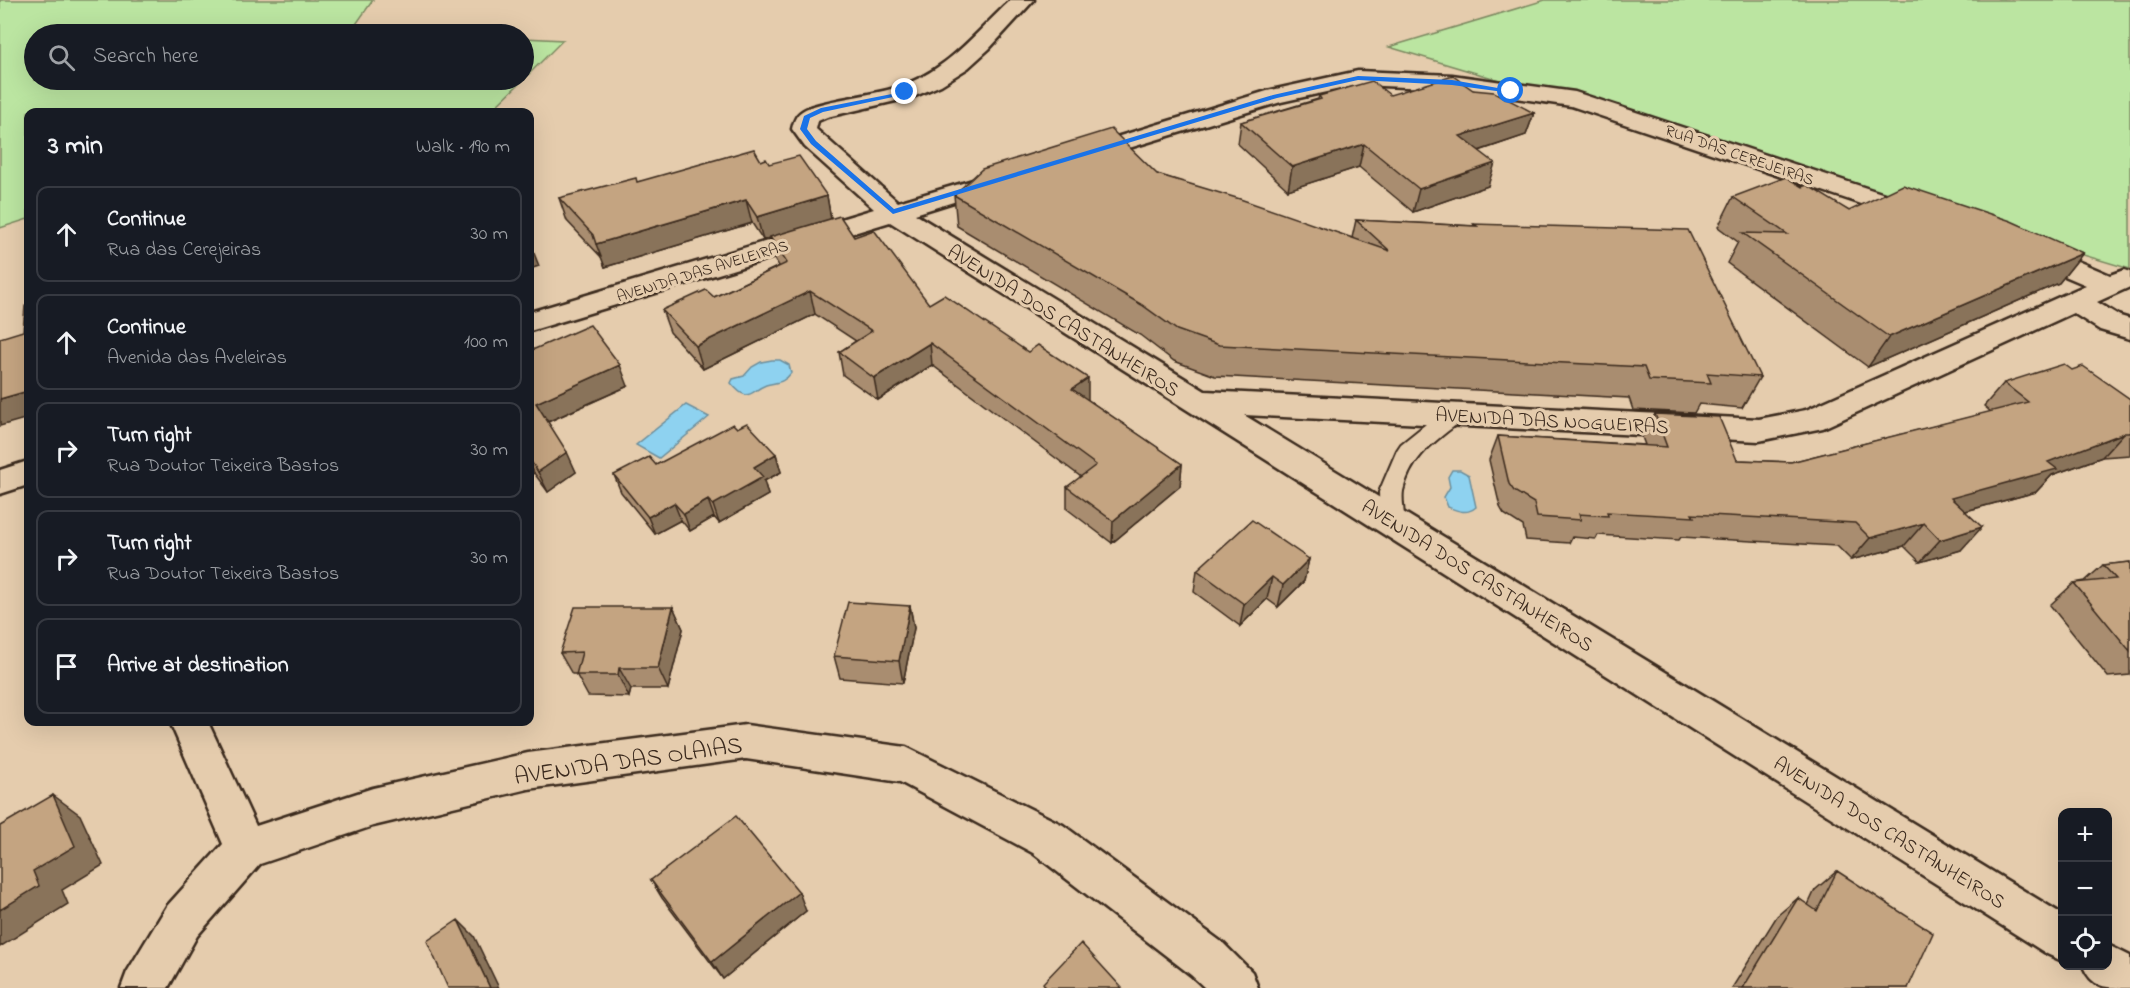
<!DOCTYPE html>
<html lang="en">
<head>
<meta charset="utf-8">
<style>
  :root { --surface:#171b24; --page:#20242c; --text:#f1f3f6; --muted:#9ea1a6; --line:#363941 }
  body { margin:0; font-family:"Indie Flower",sans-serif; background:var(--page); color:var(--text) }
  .controls { position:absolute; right:18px; bottom:18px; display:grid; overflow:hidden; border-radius:12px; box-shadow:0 6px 24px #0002 }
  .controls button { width:54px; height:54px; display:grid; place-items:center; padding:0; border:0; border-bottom:2px solid var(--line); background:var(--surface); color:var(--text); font:30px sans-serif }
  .stop { position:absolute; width:18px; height:18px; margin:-14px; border:4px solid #1a73e8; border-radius:50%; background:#fff }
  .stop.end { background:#1a73e8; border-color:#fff; box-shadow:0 2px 6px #0008 }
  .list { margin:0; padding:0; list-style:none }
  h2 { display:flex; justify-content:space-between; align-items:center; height:78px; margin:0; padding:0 24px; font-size:26px }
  h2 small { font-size:20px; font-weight:400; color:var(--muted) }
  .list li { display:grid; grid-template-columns:39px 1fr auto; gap:18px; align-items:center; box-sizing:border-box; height:96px; margin:0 12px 12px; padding:0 12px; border:2px solid var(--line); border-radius:12px }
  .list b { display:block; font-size:22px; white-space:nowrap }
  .list p { margin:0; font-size:20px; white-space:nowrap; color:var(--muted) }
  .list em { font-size:20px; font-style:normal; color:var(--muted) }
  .icon { flex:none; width:33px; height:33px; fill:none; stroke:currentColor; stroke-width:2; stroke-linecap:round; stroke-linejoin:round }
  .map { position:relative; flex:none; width:2130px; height:988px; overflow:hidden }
  .search { position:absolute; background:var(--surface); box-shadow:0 6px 24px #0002; left:24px; top:24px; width:510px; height:66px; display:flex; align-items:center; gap:15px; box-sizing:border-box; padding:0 21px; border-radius:33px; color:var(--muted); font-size:22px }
  .panel { position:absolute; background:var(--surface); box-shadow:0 6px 24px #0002; left:24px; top:108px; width:510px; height:618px; border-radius:12px }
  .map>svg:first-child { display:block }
  .green { fill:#bbe5a1; stroke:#7b8860; stroke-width:1.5 }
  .water { fill:#8ed2f0; stroke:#6d8f9c; stroke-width:1.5 }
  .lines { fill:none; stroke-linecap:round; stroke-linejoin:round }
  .service-casing { stroke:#3b2a1e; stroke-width:4 }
  .minor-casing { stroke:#3b2a1e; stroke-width:5 }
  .service { fill:#e5ccad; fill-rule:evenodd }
  .minor { fill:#e5ccad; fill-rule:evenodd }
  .wall { fill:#a98d6f; stroke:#3b2a1e; stroke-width:1.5 }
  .shaded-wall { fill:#89735a; stroke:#3b2a1e; stroke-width:1.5 }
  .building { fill:#c4a481; stroke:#3b2a1e; stroke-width:1.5 }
  .route { fill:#1a73e8 }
  .labels { text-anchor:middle; stroke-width:6; stroke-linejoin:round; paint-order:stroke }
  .far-street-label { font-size:16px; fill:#3b2a1e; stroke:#e5ccad }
  .street-label { font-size:20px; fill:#3b2a1e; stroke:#e5ccad }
  .near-street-label { font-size:24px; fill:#3b2a1e; stroke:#e5ccad }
</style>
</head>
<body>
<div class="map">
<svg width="2130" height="988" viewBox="0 0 2130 988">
  <rect width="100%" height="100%" fill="#e5ccad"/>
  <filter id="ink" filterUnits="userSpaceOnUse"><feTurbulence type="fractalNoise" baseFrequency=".0167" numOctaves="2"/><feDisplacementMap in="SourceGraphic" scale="12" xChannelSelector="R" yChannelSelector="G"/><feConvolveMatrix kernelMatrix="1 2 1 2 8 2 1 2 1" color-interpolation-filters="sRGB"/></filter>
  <g filter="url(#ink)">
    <path class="green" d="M 0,0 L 373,0 L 354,27 L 468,34 L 34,34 L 34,80 L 523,80 L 490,112 L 28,112 L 28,219 L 0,228 Z
      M 1545,0 L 2130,0 L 2130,269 L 1389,47 Z
      M 524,38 L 563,40 L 524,79 Z"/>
    <path class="water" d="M 772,360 L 780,360 L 789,365 L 791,373 C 784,383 777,382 766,385 C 750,391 749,405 731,383 L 733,379 L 744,376 L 752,367 L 761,362 Z
      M 686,405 L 709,417 L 659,458 L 636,445 Z
      M 1452,470 L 1460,470 L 1469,475 L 1476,507 C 1467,515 1458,511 1448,507 L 1444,497 L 1450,487 L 1448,477 Z"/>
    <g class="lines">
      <defs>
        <path id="service" d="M 1454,406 L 1462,408 L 1465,414 L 1462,420 C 1436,441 1411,456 1403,491 C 1401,504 1407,516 1401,529 L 1392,531 L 1383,529 L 1380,522 L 1379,492 L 1397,450 L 1401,444 L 1446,408 Z"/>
        <path id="minor" d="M 1011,0 L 1034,0 L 989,49 L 968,68 L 941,85 L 913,97 L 827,117 L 818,121 L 816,129 L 898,202 L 990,175 L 999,172 L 1008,175 L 1012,180 L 1008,185 L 915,214 L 1205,391 L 1759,419 L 1806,410 L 2086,285 L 2020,257 L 2016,251 L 2020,245 L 2030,243 L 2040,245 L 2110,275 L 2124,270 L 2130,272 L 2130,287 L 2097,302 L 2120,316 L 2130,319 L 2130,339 L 2100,330 L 2073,313 L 1823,428 L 1759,441 L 1244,415 L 2062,914 L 2062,961 L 2047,954 L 890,222 L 530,331 L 530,312 L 874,209 L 805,147 L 792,129 C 795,116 798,112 810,107 C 838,98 867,96 895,88 C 947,72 973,35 1011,0 Z
          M 1358,71 L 1452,75 L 1575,92 L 1924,207 L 1928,213 L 1924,219 L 1915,221 L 1906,219 L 1571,106 L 1452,89 L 1358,85 L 1281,102 L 1083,162 L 1074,160 L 1071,155 L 1074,150 L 1267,91 Z
          M 28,461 L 28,485 L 0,494 L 0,470 Z
          M 170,722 L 208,722 L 256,826 L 373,788 L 528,753 L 746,725 L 906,747 L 1063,825 L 1223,943 L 1252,972 L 1258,988 L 1205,988 L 1191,975 L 1033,853 L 900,782 L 746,759 L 528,789 L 373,826 L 260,864 L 197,936 L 168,988 L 121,988 L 127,972 L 167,906 L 223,844 Z
          M 2108,945 L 2130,956 L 2130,988 C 2105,988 2092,988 2083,966 L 2108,966 Z"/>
      </defs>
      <use href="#service" class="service-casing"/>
      <use href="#minor" class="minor-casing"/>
      <use href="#service" class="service"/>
      <use href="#minor" class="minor"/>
    </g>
    <path class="wall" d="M 1473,90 L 1534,113 L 1526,135 L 1479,151 L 1488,186 L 1413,212 L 1359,167 L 1288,190 L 1238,144 L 1241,122 L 1318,99 L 1319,96 L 1390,95 Z
      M 761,161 L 769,164 L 827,196 L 831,219 L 854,237 L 929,304 L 1088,400 L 1182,464 L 1180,486 L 1112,543 L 1067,509 L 1067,487 L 1081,477 L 932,365 L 878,400 L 843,375 L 839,352 L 856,341 L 815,314 L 703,369 L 670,332 L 662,310 L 714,297 L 779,266 L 775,259 L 770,238 L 763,240 L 752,223 L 605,267 L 602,258 L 567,221 L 559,198 L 637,182 Z
      M 1157,174 L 1352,238 L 1356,220 L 1473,226 L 1474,224 L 1760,377 L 1742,408 L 1699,404 L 1694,413 L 1633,410 L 1629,398 L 1215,376 L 1174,361 L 1140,335 L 957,226 L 954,195 Z
      M 1802,187 L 1849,211 L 2083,253 L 2059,283 L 1868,367 L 1727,263 L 1738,242 L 1718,227 L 1733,197 Z
      M 530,351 L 628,386 L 548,422 L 576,472 L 548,492 L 534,473 L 530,475 Z
      M 2072,370 L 2130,399 L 2130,455 L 2102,457 L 2052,475 L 2036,492 L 1966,511 L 1961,550 L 1920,562 L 1904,546 L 1851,560 L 1837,546 L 1681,537 L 1679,540 L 1598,535 L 1596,539 L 1572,537 L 1569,543 L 1526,540 L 1523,526 L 1504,514 L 1500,507 L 1489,460 L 1498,436 L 1645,445 L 1642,437 L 1655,414 L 1737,460 L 1791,462 L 1991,412 L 1984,406 L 2004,383 Z
      M 737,428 L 776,454 L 781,472 L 764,481 L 768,495 L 719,523 L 714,517 L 690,531 L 681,520 L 655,534 L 621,492 L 614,475 L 656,465 Z
      M 1309,559 L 1304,581 L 1278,607 L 1267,599 L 1240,626 L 1194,592 L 1197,570 Z
      M 2130,562 L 2130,675 L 2108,677 L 2050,605 L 2074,583 L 2085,581 L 2103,565 Z
      M 910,606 L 914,628 L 903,683 L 840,678 L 834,656 Z
      M 673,607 L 683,629 L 668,689 L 631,689 L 629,697 L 588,696 L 576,674 L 572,674 L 560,653 Z
      M 1837,871 L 1908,988 L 1732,988 L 1777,916 L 1798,898 L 1808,905 L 1815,890 Z
      M 651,880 L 806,911 L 723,979 L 662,898 Z"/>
    <path class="shaded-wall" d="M 1534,113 L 1526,135 L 1454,159 L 1460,136 Z
      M 1364,144 L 1359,167 L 1288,190 L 1292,167 Z
      M 1495,163 L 1488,186 L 1413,212 L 1419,189 Z
      M 827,196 L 831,220 L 763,240 L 757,217 Z
      M 746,200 L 752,223 L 605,267 L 596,244 Z
      M 530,243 L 539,266 L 530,269 Z
      M 2083,253 L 2059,283 L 1868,367 L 1889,337 Z
      M 810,291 L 815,314 L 703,369 L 696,346 Z
      M 930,343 L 932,365 L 878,400 L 874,378 Z
      M 620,365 L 628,386 L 545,423 L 536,403 Z
      M 1088,378 L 1088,401 L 1072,389 Z
      M 28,391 L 28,418 L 0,426 L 0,399 Z
      M 2124,433 L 2102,457 L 2052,475 L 2036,492 L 1932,520 L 1951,498 Z
      M 567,452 L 576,472 L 548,492 L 538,472 Z
      M 776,454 L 781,472 L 764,481 L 768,495 L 719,523 L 713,505 L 754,467 Z
      M 530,463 L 534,473 L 530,475 Z
      M 1182,464 L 1180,486 L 1112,543 L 1113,521 Z
      M 708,500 L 714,517 L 690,531 L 684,514 Z
      M 674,503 L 681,520 L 655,534 L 648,517 Z
      M 1924,523 L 1904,546 L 1851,560 L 1870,538 Z
      M 1982,527 L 1961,550 L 1920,562 L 1940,540 Z
      M 1309,559 L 1304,581 L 1278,607 L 1283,585 Z
      M 1272,577 L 1267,599 L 1240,626 L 1244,604 Z
      M 910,606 L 914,628 L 903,683 L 899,661 Z
      M 673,607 L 683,629 L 668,689 L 658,668 Z
      M 619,668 L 631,689 L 629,697 L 618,675 Z
      M 53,795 L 80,815 L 103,865 L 62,890 L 68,904 L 0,947 L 0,910 L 33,871 Z
      M 799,892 L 806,911 L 723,979 L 712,962 Z
      M 458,920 L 474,936 L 499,988 L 490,988 Z"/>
    <path class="building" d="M 1453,76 L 1473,90 L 1494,92 L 1534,113 L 1460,136 L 1495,163 L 1419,189 L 1364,144 L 1292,167 L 1241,122 L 1321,99 L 1319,96 L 1372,81 L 1390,95 Z
      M 1111,129 L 1157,174 L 1240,199 L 1390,251 L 1356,220 L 1477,226 L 1474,224 L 1688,230 L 1760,377 L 1707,373 L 1711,383 L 1649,380 L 1644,367 L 1219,345 L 1177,330 L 1142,305 L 954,195 L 982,169 Z
      M 754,149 L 761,161 L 766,159 L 769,164 L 799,156 L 827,196 L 757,217 L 746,200 L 596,244 L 593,235 L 559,198 L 636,178 L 637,182 Z
      M 1786,177 L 1802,187 L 1807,185 L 1849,211 L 1903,185 L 2011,221 L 2083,253 L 1889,337 L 1743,233 L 1787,234 L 1733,197 Z
      M 840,216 L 854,237 L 874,230 L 929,304 L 944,295 L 1028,352 L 1038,345 L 1088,378 L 1072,389 L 1182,464 L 1113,521 L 1067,487 L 1096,465 L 930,343 L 874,378 L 839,352 L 872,331 L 810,291 L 696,346 L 662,310 L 706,290 L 714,297 L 787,263 L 770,237 Z
      M 25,306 L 28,306 L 28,391 L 0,399 L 0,338 L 23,331 Z
      M 590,325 L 620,365 L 536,403 L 567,452 L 538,472 L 530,460 L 530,351 Z
      M 2064,364 L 2072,370 L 2083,366 L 2130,399 L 2130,433 L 2124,433 L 2048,462 L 2057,469 L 1951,498 L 1982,527 L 1940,540 L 1924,523 L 1870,538 L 1855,523 L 1692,514 L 1694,517 L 1607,512 L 1608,516 L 1579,514 L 1581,520 L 1537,517 L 1534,503 L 1514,491 L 1509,484 L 1498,436 L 1667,447 L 1655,414 L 1719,417 L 1737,460 L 1791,462 L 2028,402 L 2004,383 Z
      M 747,423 L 776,454 L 754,467 L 763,477 L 713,505 L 708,500 L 684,514 L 674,503 L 648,517 L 614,475 L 649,457 L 656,465 L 733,424 L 737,428 Z
      M 1252,520 L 1309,559 L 1283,585 L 1272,577 L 1244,604 L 1197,570 Z
      M 2130,562 L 2130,651 L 2074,583 L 2116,579 L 2103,565 Z
      M 848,602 L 910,606 L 899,661 L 834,656 Z
      M 575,607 L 673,607 L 658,668 L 619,668 L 618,675 L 576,675 L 582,652 L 560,653 Z
      M 53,795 L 75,846 L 33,871 L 39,886 L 0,910 L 0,826 Z
      M 736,816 L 799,892 L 712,962 L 651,880 Z
      M 1837,871 L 1933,933 L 1908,988 L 1743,988 L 1798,898 L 1817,911 Z
      M 458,920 L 490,988 L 448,988 L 427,941 Z
      M 1081,943 L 1122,988 L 1046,988 L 1043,983 Z"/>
  </g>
  <path class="route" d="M 1358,76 L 1452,80 L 1515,91 L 1511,93 L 1452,85 L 1358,80 L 1277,98 L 893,214 L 811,144 L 800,129 L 804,116 L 821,108 L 907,91 L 907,94 L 823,112 L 810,118 L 807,129 L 816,141 L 894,209 L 1273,95 Z"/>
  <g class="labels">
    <g class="far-street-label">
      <text transform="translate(1740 154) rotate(19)" y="6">RUA DAS CEREJEIRAS</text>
      <text transform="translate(702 270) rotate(-17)" y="6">AVENIDA DAS AVELEIRAS</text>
    </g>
    <g class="street-label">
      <text transform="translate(1064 320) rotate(32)" y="7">AVENIDA DOS CASTANHEIROS</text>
      <text transform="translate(1552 420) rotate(3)" y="7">AVENIDA DAS NOGUEIRAS</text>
      <text transform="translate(1478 575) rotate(32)" y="7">AVENIDA DOS CASTANHEIROS</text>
      <text transform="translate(1890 832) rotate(32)" y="7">AVENIDA DOS CASTANHEIROS</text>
    </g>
    <g class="near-street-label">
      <text transform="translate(628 760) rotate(-8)" y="8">AVENIDA DAS OLAIAS</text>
    </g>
  </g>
</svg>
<div class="controls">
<button>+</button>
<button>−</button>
<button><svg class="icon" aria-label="locate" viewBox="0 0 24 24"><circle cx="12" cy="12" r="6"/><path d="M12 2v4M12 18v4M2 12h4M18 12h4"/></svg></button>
</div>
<div class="stop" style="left:1511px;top:91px"></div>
<div class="stop end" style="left:905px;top:92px"></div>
<div class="search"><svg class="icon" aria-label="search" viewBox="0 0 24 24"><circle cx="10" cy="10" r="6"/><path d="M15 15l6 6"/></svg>Search here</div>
<section class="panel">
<h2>3 min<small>Walk · 190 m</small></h2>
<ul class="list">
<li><svg class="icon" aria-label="ahead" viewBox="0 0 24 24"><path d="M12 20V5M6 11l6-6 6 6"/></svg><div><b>Continue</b><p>Rua das Cerejeiras</p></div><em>30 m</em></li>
<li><svg class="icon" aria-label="ahead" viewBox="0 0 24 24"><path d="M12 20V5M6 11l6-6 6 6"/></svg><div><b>Continue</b><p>Avenida das Aveleiras</p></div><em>100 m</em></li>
<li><svg class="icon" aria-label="right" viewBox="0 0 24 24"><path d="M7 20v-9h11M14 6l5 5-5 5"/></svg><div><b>Turn right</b><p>Rua Doutor Teixeira Bastos</p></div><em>30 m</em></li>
<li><svg class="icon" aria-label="right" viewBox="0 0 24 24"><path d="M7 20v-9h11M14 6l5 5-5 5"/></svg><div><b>Turn right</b><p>Rua Doutor Teixeira Bastos</p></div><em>30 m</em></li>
<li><svg class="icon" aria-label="arrive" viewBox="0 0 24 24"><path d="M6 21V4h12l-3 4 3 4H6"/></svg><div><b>Arrive at destination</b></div></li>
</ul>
</section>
</div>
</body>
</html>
